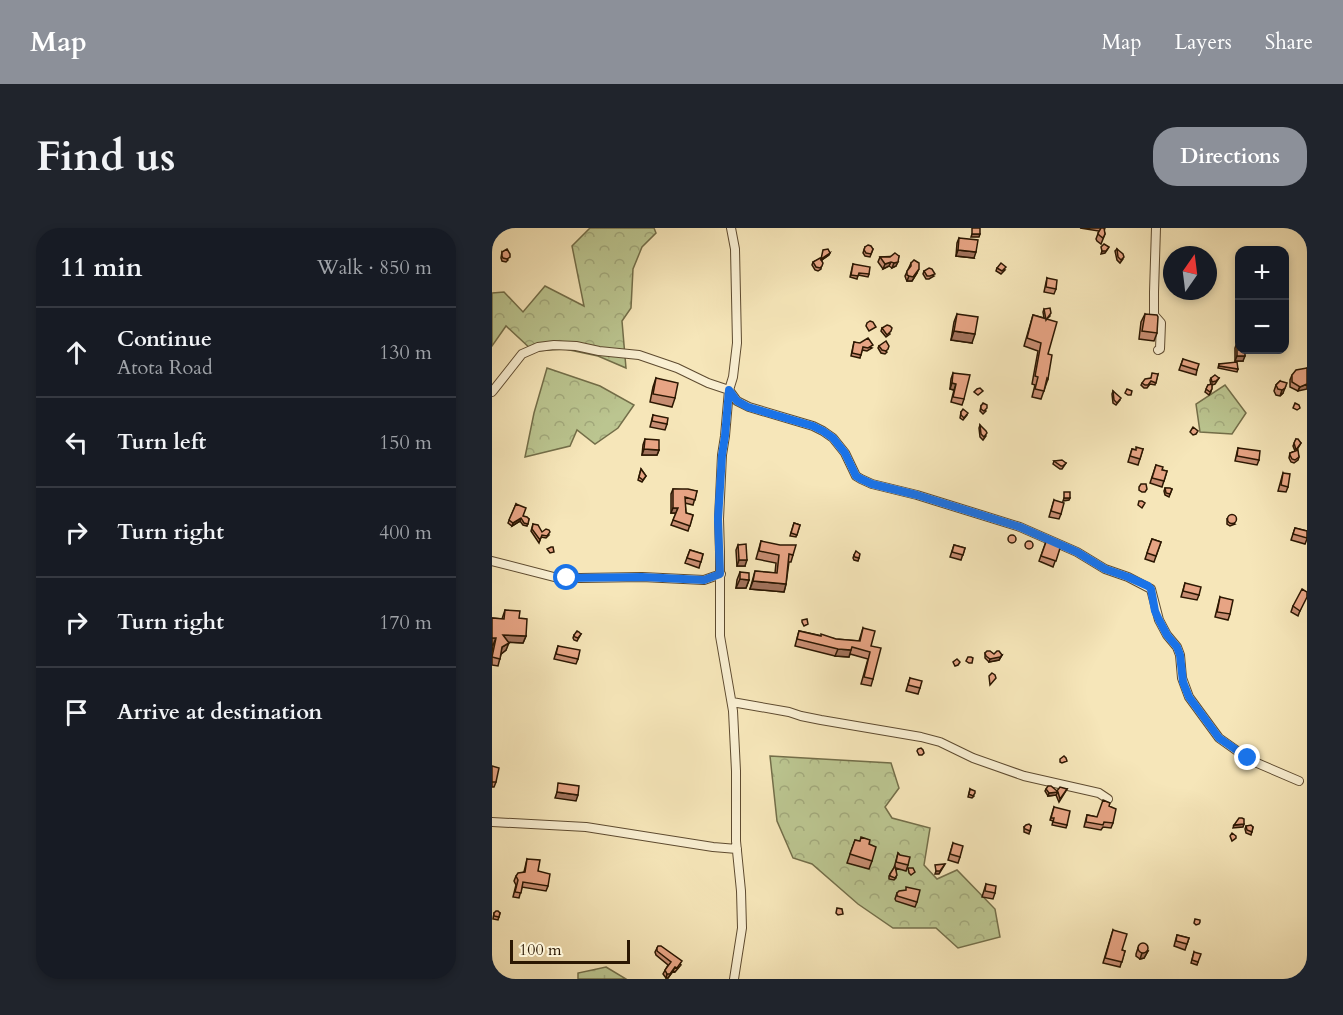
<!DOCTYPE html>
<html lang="en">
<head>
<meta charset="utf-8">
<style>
  :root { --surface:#171b24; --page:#20242c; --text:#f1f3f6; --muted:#9ea1a6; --line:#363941; --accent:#8c9099 }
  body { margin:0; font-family:Cardo,serif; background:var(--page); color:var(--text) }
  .controls { position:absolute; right:18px; top:18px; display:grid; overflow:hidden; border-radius:12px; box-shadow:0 3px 9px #0003 }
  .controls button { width:54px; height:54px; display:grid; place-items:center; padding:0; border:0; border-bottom:2px solid var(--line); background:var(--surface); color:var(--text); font:30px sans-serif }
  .compass { position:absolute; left:671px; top:18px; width:54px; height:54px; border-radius:50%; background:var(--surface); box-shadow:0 3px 9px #0003; rotate:14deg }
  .scale { position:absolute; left:18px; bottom:15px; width:120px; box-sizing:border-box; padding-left:6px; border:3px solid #2b1702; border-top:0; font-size:16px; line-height:21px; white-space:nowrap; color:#2b1702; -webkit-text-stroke:4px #f9efd2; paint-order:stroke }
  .stop { position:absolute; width:18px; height:18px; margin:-14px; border:4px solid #1a73e8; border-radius:50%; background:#fff }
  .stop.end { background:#1a73e8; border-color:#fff; box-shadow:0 2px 6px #0008 }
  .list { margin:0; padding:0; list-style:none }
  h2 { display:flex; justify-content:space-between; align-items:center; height:78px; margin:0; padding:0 24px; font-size:26px }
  h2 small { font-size:20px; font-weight:400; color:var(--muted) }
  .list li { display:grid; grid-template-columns:39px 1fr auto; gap:18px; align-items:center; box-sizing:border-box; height:90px; padding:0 24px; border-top:2px solid var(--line) }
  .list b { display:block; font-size:22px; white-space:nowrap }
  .list p { margin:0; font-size:20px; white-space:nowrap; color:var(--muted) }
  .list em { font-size:20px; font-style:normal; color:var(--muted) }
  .icon { flex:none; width:33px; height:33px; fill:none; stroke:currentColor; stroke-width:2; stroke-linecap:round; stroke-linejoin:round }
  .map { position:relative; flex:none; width:815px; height:751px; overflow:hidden; border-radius:24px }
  header { display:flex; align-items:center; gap:36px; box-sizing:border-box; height:84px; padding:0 30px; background:var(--accent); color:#fff }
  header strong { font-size:28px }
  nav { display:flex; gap:33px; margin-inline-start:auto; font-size:21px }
  .intro { display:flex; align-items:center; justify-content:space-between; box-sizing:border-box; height:144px; padding:0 36px }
  h1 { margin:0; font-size:42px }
  .button { padding:15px 27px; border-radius:24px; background:var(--accent); color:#fff; font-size:21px; font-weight:700 }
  main { display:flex; gap:36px; padding:0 36px }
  aside { flex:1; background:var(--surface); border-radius:24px; box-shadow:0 3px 9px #0003 }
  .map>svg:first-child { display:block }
  .forest { fill:url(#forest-crowns); stroke:#736e49; stroke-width:1.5 }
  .wetland { fill:url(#wetland-marsh); stroke:#736e49; stroke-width:1.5 }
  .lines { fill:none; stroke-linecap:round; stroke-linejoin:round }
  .minor-casing { stroke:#5e4b30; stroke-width:10 }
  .minor { stroke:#f9efd2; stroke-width:8 }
  .wall { fill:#c78d72; stroke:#2b1702; stroke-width:1.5 }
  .shaded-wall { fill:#a2735c; stroke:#2b1702; stroke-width:1.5 }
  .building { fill:#e7a484; stroke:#2b1702; stroke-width:1.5 }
  .route { stroke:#1a73e8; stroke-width:8 }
</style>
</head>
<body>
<header>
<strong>Map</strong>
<nav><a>Map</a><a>Layers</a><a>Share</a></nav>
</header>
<div class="intro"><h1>Find us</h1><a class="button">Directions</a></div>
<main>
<aside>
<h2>11 min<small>Walk · 850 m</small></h2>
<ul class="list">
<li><svg class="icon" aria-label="ahead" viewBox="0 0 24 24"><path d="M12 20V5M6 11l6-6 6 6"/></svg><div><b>Continue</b><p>Atota Road</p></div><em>130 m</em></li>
<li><svg class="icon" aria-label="left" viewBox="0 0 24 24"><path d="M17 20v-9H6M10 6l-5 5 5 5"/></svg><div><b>Turn left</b></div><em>150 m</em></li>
<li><svg class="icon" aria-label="right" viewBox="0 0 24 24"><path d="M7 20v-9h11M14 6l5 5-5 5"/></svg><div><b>Turn right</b></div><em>400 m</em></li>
<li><svg class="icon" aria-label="right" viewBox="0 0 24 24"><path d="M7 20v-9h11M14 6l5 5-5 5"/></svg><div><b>Turn right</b></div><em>170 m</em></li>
<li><svg class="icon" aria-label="arrive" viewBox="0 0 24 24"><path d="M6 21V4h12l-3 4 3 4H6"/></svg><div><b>Arrive at destination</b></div></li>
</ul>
</aside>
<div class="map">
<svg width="815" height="751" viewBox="0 0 815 751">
  <defs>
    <pattern id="forest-crowns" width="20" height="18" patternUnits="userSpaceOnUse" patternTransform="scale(1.5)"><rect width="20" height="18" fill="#bbc590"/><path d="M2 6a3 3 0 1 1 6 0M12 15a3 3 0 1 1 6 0" fill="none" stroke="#a1a87b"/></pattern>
    <pattern id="wetland-marsh" width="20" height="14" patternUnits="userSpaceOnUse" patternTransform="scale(1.5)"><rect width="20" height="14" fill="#bbc590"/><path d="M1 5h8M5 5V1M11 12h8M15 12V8" fill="none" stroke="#a1a87b"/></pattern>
  </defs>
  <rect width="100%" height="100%" fill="#f6e6b9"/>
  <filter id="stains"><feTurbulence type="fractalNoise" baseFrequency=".00333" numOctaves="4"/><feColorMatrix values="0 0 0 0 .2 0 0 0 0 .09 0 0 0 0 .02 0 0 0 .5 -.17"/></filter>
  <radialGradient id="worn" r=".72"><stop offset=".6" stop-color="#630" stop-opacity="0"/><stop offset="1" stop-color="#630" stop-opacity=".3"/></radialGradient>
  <path class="forest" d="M 98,0 L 162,0 L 164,5 L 150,19 L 141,41 L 139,80 L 130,93 L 134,140 L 106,128 L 73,121 L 41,123 L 14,98 L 0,118 L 0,65 L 12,64 L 31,84 L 53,58 L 92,78 L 80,18 Z
    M 55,140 L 108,158 L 142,177 L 126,200 L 103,216 L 85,202 L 78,218 L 33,229 L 42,185 Z
    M 733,157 L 754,185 L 740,206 L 708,204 L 704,176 Z
    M 278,528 L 399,535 L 407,560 L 393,579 L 400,590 L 438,600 L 432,637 L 445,651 L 465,642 L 503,681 L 508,709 L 466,720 L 444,700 L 401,700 L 366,676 L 320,636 L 301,630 L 285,593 Z"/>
  <path class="wetland" d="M 114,739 L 134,751 L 86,751 L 86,745 Z"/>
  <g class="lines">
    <defs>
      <path id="minor" d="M 239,0 L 243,21 L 245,115 L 241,149 L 237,162 L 233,208 L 230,227 L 227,291 L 228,324 L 228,408 L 241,483 L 244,543 L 244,613 L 249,663 L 250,700 L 242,751
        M 664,0 L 662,64 L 662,87 L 669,95 L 668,121 L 666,122
        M 0,164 L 30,126 L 46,119 L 62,117 L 84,118 L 107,123 L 147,127 L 185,140 L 216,155 L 237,162 L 245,173 L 257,179 L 321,198 L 331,203 L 341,210 L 353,225 L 364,248 L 369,251 L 380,256 L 425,267 L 528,299 L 585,324 L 613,341 L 636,349 L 659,361 L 667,392 L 675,407 L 685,419 L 688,427 L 690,450 L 697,469 L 727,510 L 758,532 L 807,553
        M 0,333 L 62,349 L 88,350 L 150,349 L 212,352 L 229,346
        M 240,474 L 297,484 L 309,488 L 329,492 L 429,509 L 448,514 L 481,530 L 532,548 L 607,565 L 616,571
        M 0,594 L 94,599 L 221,619 L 245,621"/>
    </defs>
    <use href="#minor" class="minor-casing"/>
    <use href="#minor" class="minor"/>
  </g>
  <path class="wall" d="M 588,0 L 613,0 L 612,3 L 613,6 L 609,16 L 605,13 L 604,11 L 607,3 Z
    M 467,10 L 482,30 L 464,28 L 465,15 Z
    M 373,19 L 381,21 L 378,29 L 373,28 L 371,25 Z
    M 625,21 L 631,31 L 628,35 L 625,32 L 623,23 Z
    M 10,24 L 16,32 L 14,34 L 10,33 L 9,30 Z
    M 337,27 L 330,32 L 329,41 L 326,43 L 323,42 L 320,37 L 321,34 Z
    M 407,28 L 404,38 L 400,40 L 397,38 L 391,41 L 386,34 L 388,29 Z
    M 419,35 L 425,45 L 420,53 L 415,53 L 414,51 L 413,48 Z
    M 361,36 L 377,46 L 376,49 L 366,47 L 365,51 L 358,49 Z
    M 505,40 L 513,42 L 509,46 L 504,43 Z
    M 432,43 L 442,48 L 437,51 L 434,51 L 431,46 Z
    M 555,50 L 564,61 L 562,66 L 552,64 Z
    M 552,81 L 558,88 L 555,91 L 556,151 L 549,171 L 540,169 L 543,157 L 540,156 L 546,123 L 532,118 L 541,87 L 552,90 L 551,84 Z
    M 465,86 L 480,115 L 459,112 L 462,94 Z
    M 653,86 L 665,105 L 662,113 L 647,111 L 649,94 Z
    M 390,100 L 398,106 L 394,109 L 389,103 Z
    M 362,114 L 380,120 L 375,123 L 370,122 L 368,130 L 359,128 Z
    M 745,114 L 751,133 L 743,133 L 743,120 Z
    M 387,118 L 395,124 L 393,126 L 389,125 L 386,120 Z
    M 691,131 L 705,142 L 704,147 L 687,142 Z
    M 727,136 L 746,141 L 745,144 L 726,140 Z
    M 815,140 L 806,163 L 798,159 L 798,152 L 800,147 Z
    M 461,145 L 472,171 L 470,177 L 459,174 L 462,162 L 458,161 L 459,151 Z
    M 666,146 L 663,157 L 658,156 L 655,160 L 652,160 L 649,157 L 650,155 Z
    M 164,150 L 183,170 L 180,179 L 158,174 L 161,159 Z
    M 719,150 L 727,150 L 723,156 L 720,157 L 719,164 L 717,167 L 713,164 L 716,157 L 719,157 L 718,152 Z
    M 788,153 L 791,165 L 788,168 L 784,167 L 782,163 L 784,157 Z
    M 621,163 L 628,172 L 624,177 L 621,175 L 620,166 Z
    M 489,178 L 494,183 L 491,186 L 488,183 Z
    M 469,184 L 475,187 L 471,192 L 468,190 Z
    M 161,187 L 175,196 L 173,202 L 158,199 Z
    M 488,197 L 494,208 L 491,212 L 488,209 L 487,200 Z
    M 153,211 L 167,222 L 165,227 L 150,227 L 151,217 Z
    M 804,211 L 809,215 L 805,222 L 807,229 L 806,232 L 802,235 L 799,234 L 797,230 L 798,225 L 803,223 L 801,218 Z
    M 746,220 L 767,232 L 765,237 L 743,233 Z
    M 640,221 L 644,222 L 651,221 L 646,237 L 636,234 Z
    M 562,233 L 574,235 L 570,241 L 568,241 L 561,236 Z
    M 664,237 L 670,242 L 675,243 L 670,259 L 658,255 Z
    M 149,241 L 154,248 L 150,254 L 146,252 Z
    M 791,245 L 796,259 L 794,264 L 786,263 Z
    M 673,260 L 680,261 L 677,269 L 673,267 L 672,263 Z
    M 181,261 L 205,263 L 201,277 L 193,275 L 194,285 L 201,287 L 196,303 L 179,297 L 184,285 L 179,285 L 179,266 Z
    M 562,272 L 569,286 L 567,291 L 557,289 Z
    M 24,276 L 31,288 L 37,291 L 35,298 L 31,297 L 28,293 L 20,298 L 16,295 Z
    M 735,291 L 743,296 L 738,298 L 735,296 Z
    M 302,295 L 308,297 L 304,309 L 298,308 Z
    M 41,296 L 50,304 L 57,307 L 54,310 L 49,309 L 47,315 L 39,303 Z
    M 803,300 L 815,303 L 815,311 L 813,316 L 799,312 Z
    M 555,311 L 569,317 L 561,339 L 547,333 Z
    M 660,311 L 669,314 L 662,334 L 653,331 Z
    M 269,313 L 301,327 L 299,334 L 297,334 L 294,356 L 292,364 L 258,361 L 263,343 L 283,345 L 284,335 L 264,331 Z
    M 246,317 L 253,338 L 245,338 L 244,322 Z
    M 462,317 L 473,320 L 469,332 L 458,329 Z
    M 198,322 L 211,326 L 207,340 L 193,335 Z
    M 362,327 L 367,330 L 366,333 L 362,332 L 361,330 Z
    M 248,344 L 257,352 L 254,360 L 244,360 L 245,352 Z
    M 693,355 L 707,367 L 705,372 L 689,369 Z
    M 815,364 L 806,388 L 799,384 L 801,378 Z
    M 728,369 L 738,386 L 736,392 L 723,389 Z
    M 13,382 L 27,390 L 34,408 L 31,415 L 16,414 L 14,422 L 9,426 L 6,438 L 0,437 L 0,424 L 1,417 L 0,417 L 0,390 L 10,391 Z
    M 371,400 L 379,418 L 381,451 L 379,458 L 369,456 L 376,431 L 358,426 L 357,429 L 343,428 L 303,418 L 307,403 L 344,411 L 367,413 Z
    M 89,406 L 85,413 L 82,412 L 81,410 L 82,407 Z
    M 66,418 L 86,431 L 84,436 L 62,431 Z
    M 493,425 L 502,426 L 510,427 L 507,432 L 497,434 L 493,430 Z
    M 418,450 L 428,460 L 426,466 L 414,463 Z
    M 0,538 L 4,554 L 2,559 L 0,559 Z
    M 478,561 L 482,568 L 480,570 L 476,569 Z
    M 554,561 L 565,563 L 575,561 L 567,574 L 564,567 L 556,568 L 553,563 Z
    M 617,578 L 621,595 L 619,600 L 611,599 L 609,602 L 592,599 L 595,587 L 605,589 Z
    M 562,579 L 575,597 L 574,600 L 560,597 L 561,593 L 558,592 Z
    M 539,598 L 537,606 L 532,604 L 532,599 Z
    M 754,598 L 761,599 L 759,607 L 754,605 L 753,601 Z
    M 363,612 L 377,616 L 380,633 L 377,641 L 355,635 Z
    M 461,615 L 468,629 L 466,635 L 456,632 Z
    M 406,625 L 416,637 L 414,643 L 404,640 L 404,650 L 402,652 L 397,651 L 397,648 L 402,640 Z
    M 35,631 L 46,643 L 56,658 L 54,663 L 30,659 L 27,670 L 21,669 L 24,657 L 22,653 L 24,648 L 32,644 Z
    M 494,656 L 503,665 L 501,671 L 490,669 Z
    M 405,665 L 425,674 L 423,679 L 404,673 L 403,671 Z
    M 2,685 L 8,685 L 6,692 L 1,691 Z
    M 621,702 L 630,722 L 633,723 L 628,739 L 611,735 Z
    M 685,707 L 697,710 L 693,722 L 682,718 Z
    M 165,720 L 189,737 L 183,744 L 181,743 L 176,750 L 174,750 L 171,746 L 176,737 L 164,727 L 163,724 Z
    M 646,720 L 656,723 L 652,730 L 648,731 L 644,728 L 644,726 Z
    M 702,724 L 706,734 L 705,737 L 699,735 Z"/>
  <path class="shaded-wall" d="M 480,6 L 488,6 L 487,9 L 479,9 Z
    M 617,19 L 613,25 L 609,26 L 610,23 Z
    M 466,22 L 484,24 L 482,30 L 464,28 Z
    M 338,25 L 337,27 L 328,33 L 329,31 Z
    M 399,34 L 397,38 L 391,41 L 393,36 Z
    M 406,34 L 404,38 L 400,40 L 402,35 Z
    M 427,41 L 425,45 L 420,53 L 415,53 L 417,48 Z
    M 462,103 L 483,106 L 480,115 L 459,112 Z
    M 745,128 L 753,128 L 751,133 L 743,133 Z
    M 460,155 L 464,156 L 462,162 L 458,161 Z
    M 815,156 L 815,161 L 806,163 L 808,159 Z
    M 793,160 L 791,165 L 788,168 L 790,162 Z
    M 152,221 L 167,222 L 165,227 L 150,227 Z
    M 572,270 L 578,270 L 577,272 L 571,273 Z
    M 181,280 L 186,280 L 184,285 L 179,285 Z
    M 29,290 L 28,293 L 20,298 L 21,295 Z
    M 247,332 L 255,332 L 253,338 L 245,338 Z
    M 248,351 L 257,352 L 254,360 L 244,360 Z
    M 261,353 L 294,356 L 292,364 L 258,361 Z
    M 11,407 L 34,408 L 31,415 L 9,414 Z
    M 0,410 L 4,410 L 1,417 L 0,417 Z
    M 17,415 L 14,422 L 8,427 L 10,419 Z
    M 346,421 L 359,422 L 357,429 L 343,428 Z
    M 510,427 L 507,432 L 497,434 L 498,431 Z
    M 65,564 L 86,567 L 84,573 L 63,570 Z
    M 566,564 L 564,567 L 556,568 L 557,565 Z
    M 752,596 L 751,599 L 741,600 L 742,597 Z
    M 453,636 L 447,646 L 443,646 L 444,643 Z
    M 656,723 L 652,730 L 648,731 L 650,725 Z
    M 183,739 L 181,743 L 176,750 L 174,750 L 175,746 Z"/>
  <path class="building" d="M 480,0 L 488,0 L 488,6 L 480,6 Z
    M 609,0 L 612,0 L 613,6 L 611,10 L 607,7 L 606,5 Z
    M 467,10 L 486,12 L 484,24 L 466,22 Z
    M 612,16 L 617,19 L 614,23 L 610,23 L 609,19 Z
    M 376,17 L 379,18 L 381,21 L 379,26 L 374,25 L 372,22 L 373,19 Z
    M 15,21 L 18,26 L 18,29 L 15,31 L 11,30 L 10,28 L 10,24 Z
    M 336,21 L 338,25 L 329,31 L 331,22 Z
    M 625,21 L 631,26 L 632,29 L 629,32 L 626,29 Z
    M 403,25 L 407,28 L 406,34 L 402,35 L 399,34 L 393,36 L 388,29 L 398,29 Z
    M 328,30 L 331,35 L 330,38 L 328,40 L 324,39 L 321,34 Z
    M 422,32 L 427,35 L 427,41 L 421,49 L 417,48 L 415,47 L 415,43 L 419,38 L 419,35 Z
    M 509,35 L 514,39 L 510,43 L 505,40 Z
    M 361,36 L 378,39 L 377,46 L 367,45 L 366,48 L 359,47 Z
    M 437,40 L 440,41 L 443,46 L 438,48 L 435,48 L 432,43 Z
    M 555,50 L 565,52 L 564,61 L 554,59 Z
    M 558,80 L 559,85 L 554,92 L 552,81 Z
    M 465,86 L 486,89 L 483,106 L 462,103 Z
    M 653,86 L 665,87 L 666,89 L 665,105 L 650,103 Z
    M 541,87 L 565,94 L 556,126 L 560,127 L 556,151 L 555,150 L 552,163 L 543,161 L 546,149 L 543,148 L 549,115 L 535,110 Z
    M 378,93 L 381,94 L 384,99 L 377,103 L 374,98 L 375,95 Z
    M 395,97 L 398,98 L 400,100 L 399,103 L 395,107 L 390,100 Z
    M 376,110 L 381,117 L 376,120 L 371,119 L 369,127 L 360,125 L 362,114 L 368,115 Z
    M 394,113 L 397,118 L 396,121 L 394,123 L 390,122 L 387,118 Z
    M 745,114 L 747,114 L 747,122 L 753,122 L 753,128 L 745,128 Z
    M 691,131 L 707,136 L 705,142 L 689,137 Z
    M 745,134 L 746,141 L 727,138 L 727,136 Z
    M 815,140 L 815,156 L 808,159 L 800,154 L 800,147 L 804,142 Z
    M 461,145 L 478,147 L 472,171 L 461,169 L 464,156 L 460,155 Z
    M 660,145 L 666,146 L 664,155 L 659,153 L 656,157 L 653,157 L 650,155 L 653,151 L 659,150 Z
    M 723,147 L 727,150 L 724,153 L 720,154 L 719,150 Z
    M 164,150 L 186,155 L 183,170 L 161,166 Z
    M 788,153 L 795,155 L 793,160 L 790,162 L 786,161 L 784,157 Z
    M 720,156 L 720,161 L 718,164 L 714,161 L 716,157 Z
    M 488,160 L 491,163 L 486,167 L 482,164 L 485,161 Z
    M 635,161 L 640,163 L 639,167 L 636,167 L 633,165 Z
    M 621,163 L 629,170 L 625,175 L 622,172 Z
    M 491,175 L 495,177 L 495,180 L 492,183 L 489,181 L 489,178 Z
    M 803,175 L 807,177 L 808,180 L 805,182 L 801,180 Z
    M 471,181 L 476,185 L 472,190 L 469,187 L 469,184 Z
    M 161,187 L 176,190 L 175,196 L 160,193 Z
    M 488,197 L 494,203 L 495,205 L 492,209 L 489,206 Z
    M 701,199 L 706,203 L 704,206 L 701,207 L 698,204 Z
    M 153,211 L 167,212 L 167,222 L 152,221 Z
    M 804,211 L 806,211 L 809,215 L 804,222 L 802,215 Z
    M 644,219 L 651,221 L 648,231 L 638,228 L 640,221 L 644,222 Z
    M 746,220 L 768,223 L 767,232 L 745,228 Z
    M 806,222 L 807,229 L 803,232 L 800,231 L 798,227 L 798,225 Z
    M 570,232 L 574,235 L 571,238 L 569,238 L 562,233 Z
    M 664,237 L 671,239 L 670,242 L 675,243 L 672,253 L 660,250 Z
    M 149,241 L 154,248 L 151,252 L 147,249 Z
    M 791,245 L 798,246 L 796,259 L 789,257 Z
    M 649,256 L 654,256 L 655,261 L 653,264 L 650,264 L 647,262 L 647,259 Z
    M 673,260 L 678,260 L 680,261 L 678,266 L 674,265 Z
    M 181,261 L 196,261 L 205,263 L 203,272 L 193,269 L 194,285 L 201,287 L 198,298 L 181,292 L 186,280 L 181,280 Z
    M 572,264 L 578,264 L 578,270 L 572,270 Z
    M 562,272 L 572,275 L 569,286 L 559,283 Z
    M 647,273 L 650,273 L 653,275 L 650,280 L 646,277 Z
    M 24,276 L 34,280 L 31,288 L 35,289 L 37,291 L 36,296 L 32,295 L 29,290 L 21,295 L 17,292 Z
    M735.5 291a4.5 4.5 0 1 1 9 0a4.5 4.5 0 1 1-9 0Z
    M 302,295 L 308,297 L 305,307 L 299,305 Z
    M 41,296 L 46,297 L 50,304 L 54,301 L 57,302 L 58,304 L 55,308 L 50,307 L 48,312 L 40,301 Z
    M 803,300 L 815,303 L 815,310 L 801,306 Z
    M516 311a4 4 0 1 1 8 0a4 4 0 1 1-8 0Z
    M 555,311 L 569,317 L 564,333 L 549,328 Z
    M 660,311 L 669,314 L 664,328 L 655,325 Z
    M 269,313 L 288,317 L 304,317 L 301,327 L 297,326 L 294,356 L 261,353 L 263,343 L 285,345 L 287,327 L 267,323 Z
    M533 317a4 4 0 1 1 8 0a4 4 0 1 1-8 0Z
    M 254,316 L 255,332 L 247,332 L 246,317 Z
    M 462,317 L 473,320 L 471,327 L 460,324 Z
    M 59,319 L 61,319 L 62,324 L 58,325 L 55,321 Z
    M 198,322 L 211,326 L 209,334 L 195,330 Z
    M 364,323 L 368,326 L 367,330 L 363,329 L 362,327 Z
    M 248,344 L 257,345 L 257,352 L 248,351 Z
    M 693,355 L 709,359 L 707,367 L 691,363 Z
    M 810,361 L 815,364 L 815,369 L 808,383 L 801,378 Z
    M 728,369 L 741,372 L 738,386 L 725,384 Z
    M 13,382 L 28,383 L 27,390 L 35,391 L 34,408 L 11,407 L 17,415 L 10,419 L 8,431 L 0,429 L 4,410 L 0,410 L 0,390 L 12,391 Z
    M 315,391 L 316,396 L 312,398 L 310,394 L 310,392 Z
    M 371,400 L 383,403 L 379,418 L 389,420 L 381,451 L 372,449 L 378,424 L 360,419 L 359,422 L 346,421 L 305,411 L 307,403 L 329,408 L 329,406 L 344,411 L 368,413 Z
    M 85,403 L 87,404 L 89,406 L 86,410 L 83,409 L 82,407 Z
    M 66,418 L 88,422 L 86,431 L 64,426 Z
    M 495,423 L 498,423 L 502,426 L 505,423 L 507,423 L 510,427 L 508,429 L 498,431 L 494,428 L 493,425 Z
    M 476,429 L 479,429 L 481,430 L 480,435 L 477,435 L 474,433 Z
    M 465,431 L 468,434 L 466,437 L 463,438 L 461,434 Z
    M 500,445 L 503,447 L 504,450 L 498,457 L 497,448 Z
    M 418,450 L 430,453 L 428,460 L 416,457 Z
    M 429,520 L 431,522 L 432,525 L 430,527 L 427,527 L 425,523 L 426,521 Z
    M 572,528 L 574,530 L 575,533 L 570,535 L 568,534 L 568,531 Z
    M 0,538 L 7,540 L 4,554 L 0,554 Z
    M 66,555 L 87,558 L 86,567 L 65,564 Z
    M 556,558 L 559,558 L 565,563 L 568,559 L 575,561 L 568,571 L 566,564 L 557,565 L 554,561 Z
    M 478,561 L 483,563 L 483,565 L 481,568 L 477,566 Z
    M 611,572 L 618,575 L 617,578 L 624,581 L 621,595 L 612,594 L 611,597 L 594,594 L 595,587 L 605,589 Z
    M 562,579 L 578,583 L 575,597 L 561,594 L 562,590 L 559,590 Z
    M 747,590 L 750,590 L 752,591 L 752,596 L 742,597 Z
    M 537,596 L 539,598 L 538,603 L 533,601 L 532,599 L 534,597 Z
    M 759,597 L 761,599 L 760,604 L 755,602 L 754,598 Z
    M 740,605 L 744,608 L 744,610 L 740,613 L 738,608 Z
    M 369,609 L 378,612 L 377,616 L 384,619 L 380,633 L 358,626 L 363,612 L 368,613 Z
    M 461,615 L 471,618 L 468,629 L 458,626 Z
    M 406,625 L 408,627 L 418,629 L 416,637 L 404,634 Z
    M 35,631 L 48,632 L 46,643 L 58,646 L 56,658 L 31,654 L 29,665 L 23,664 L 26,652 L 24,648 L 26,645 L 33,644 Z
    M 453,636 L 448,643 L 444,643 L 443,637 Z
    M 403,638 L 405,647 L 403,650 L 398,648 L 398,646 Z
    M 416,640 L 421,640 L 423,644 L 419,647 L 417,645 Z
    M 494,656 L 504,658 L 503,665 L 493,663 Z
    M 414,659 L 428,662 L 425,674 L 405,668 L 405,665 L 407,663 L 414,662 Z
    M 345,680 L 350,681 L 351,686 L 346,687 L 344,685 Z
    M 4,683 L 6,683 L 8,685 L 7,689 L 2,688 L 2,685 Z
    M 703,691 L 708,692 L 708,694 L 707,696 L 704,697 L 702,695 Z
    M 621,702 L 635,706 L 630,722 L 633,723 L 630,734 L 613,730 Z
    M 685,707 L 697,710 L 695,716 L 684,713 Z
    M646 720a5 5 0 1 1 10 0a5 5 0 1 1-10 0Z
    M 166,718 L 169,718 L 190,733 L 185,740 L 183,739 L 178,746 L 175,746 L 173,742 L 179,734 L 165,723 L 165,720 Z
    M 702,724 L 709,726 L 706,734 L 700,732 Z"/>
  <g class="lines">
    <path class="route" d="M 75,350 L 150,349 L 212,352 L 228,346 L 226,291 L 230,227 L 233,208 L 237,162 L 245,173 L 256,179 L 321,198 L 331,203 L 341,210 L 353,225 L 364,248 L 369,251 L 380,256 L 425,267 L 528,299 L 585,324 L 613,341 L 636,349 L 656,358 L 659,361 L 663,383 L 667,392 L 675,407 L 685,419 L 688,427 L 691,454 L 697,469 L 727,510 L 756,530"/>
  </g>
  <rect width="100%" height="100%" filter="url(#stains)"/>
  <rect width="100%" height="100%" fill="url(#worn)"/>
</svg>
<div class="controls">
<button>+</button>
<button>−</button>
</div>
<svg class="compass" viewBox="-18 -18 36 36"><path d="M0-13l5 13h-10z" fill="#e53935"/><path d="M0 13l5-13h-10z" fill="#9ea1a6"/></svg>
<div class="scale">100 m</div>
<div class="stop" style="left:75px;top:350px"></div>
<div class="stop end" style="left:756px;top:530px"></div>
</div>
</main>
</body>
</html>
